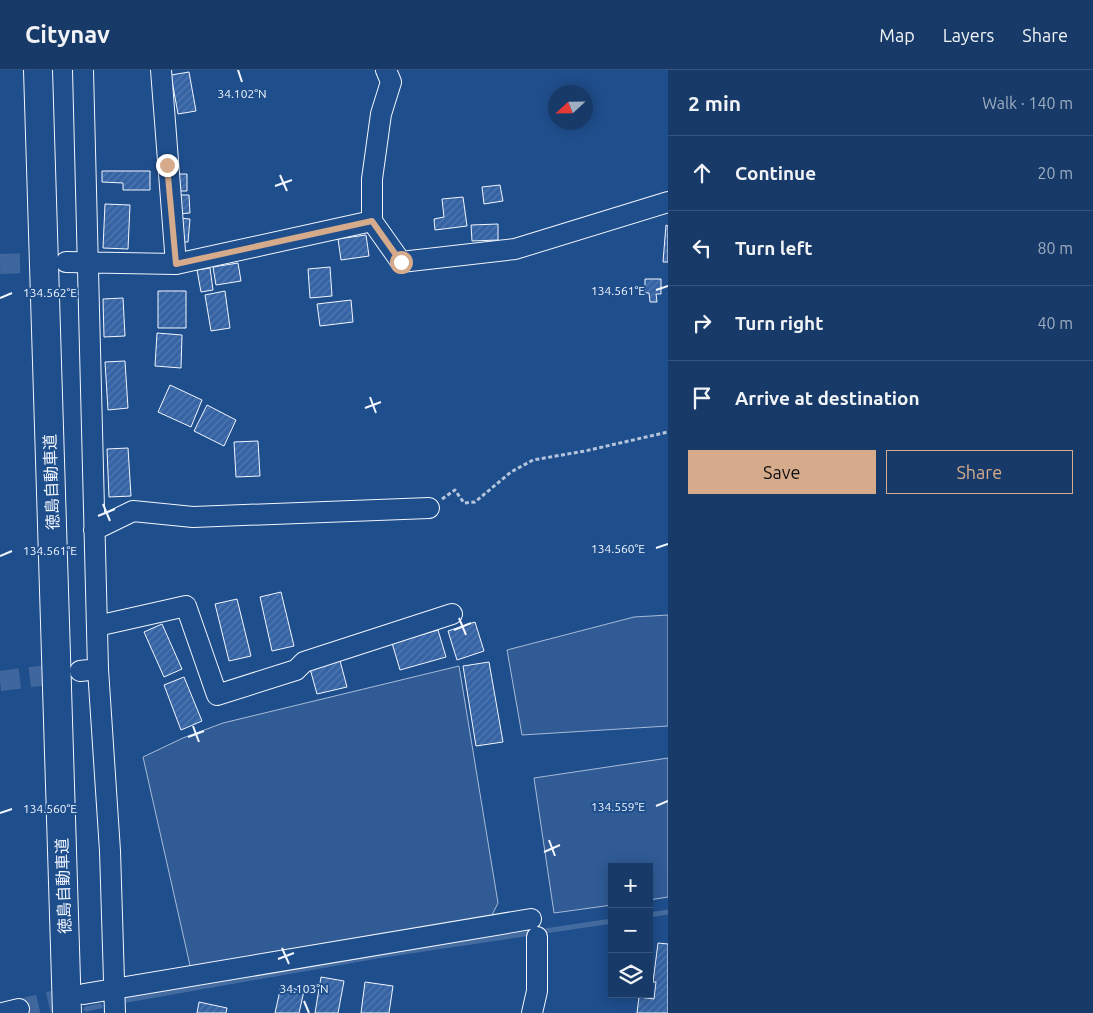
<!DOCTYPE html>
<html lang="en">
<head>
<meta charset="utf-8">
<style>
  :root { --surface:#173a69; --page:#20416f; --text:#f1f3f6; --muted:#9eadc0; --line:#36547d; --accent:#d6ab8b }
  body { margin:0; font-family:Ubuntu,"Noto Sans JP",sans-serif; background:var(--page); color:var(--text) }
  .controls { position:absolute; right:15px; bottom:15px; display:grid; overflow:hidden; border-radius:0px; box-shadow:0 2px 12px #0003 }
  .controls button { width:45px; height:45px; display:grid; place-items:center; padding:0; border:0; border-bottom:1px solid var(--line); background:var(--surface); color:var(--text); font:25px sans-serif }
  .compass { position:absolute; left:548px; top:15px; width:45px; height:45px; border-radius:50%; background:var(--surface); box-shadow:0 2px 12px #0003; rotate:248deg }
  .stop { position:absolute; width:15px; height:15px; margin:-11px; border:4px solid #d6ab8b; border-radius:50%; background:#fff }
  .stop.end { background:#d6ab8b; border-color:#fff; box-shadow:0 1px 5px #0008 }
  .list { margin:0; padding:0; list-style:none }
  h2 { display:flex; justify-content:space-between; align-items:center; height:65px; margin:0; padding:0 20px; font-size:21px }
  h2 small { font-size:16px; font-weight:400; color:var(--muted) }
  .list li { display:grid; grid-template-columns:32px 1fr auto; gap:15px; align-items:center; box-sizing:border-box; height:75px; padding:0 20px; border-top:1px solid var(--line) }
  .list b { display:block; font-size:19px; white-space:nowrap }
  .list em { font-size:16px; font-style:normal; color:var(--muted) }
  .actions { display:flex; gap:10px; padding:15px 20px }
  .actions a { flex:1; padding:11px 0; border:1px solid var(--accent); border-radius:0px; text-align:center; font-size:18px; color:var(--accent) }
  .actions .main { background:var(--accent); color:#111 }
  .icon { flex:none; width:28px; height:28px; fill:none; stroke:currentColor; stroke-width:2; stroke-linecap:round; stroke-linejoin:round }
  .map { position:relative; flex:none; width:668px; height:943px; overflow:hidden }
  header { display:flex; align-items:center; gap:30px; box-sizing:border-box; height:70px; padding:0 25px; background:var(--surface); border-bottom:1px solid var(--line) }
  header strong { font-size:24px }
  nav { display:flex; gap:28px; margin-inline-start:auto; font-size:18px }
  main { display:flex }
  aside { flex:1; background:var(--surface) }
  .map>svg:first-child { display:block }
  .pitch { fill:#305b95; stroke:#a8bbd7 }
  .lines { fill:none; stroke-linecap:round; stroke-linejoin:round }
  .stream { stroke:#446ba0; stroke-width:5 }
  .building { fill:url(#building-hatch); stroke:#f2f6ff }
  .minor-tunnel { stroke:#3f679d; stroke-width:20; stroke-dasharray:20 10; stroke-linecap:butt }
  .minor-casing { stroke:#f2f6ff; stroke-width:22 }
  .highway-casing { stroke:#f2f6ff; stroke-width:30 }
  .path { stroke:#b3c4dc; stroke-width:3; stroke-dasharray:4 2.5; stroke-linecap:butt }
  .minor { stroke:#1f4e8c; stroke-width:20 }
  .highway { stroke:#1f4e8c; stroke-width:28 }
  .route { stroke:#d6ab8b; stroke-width:6 }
  .ticks { fill:none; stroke:#f2f6ff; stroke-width:2 }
  .labels { text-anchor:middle; stroke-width:4; stroke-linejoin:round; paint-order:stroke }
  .street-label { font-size:16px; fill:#f2f6ff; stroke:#1f4e8c }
  .ticks-label { font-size:12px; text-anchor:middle; fill:#f2f6ff; stroke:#1f4e8c; stroke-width:4; stroke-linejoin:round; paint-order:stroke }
</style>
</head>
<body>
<header>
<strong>Citynav</strong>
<nav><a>Map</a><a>Layers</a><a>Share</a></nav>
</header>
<main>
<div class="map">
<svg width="668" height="943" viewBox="0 0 668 943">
  <defs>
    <pattern id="building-hatch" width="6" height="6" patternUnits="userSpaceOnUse" patternTransform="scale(1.25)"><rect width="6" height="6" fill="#3563a3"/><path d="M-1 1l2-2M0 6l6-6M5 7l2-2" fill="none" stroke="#537ab1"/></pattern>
  </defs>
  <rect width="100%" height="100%" fill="#1f4e8c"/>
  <path class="pitch" d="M 668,545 L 668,656 L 522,665 L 507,580 L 634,547 Z
    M 459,596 L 498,833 L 490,849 L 191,900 L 143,687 L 183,668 L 223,653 Z
    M 668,688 L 668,827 L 649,830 L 649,797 L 612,797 L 612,835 L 554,843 L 534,708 Z"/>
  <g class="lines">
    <path class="stream" d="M 649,845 L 668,842
      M 127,930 L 377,886 L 612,851
      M 86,939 L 100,936"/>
  </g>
  <path class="building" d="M 189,2 L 196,41 L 178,44 L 171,5 Z
    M 102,101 L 150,101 L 150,120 L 123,120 L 123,113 L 102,112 Z
    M 178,104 L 187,104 L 187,121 L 178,121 Z
    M 500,115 L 503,131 L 484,134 L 482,117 Z
    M 177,125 L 189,125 L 190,143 L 177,144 Z
    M 463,127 L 467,156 L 435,160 L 434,149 L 444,147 L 442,129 Z
    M 105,134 L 130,135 L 128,179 L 103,178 Z
    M 178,148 L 190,149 L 188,172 L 177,172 Z
    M 498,154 L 498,170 L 472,171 L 471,155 Z
    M 666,155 L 668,156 L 668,192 L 663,192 Z
    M 366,165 L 369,186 L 341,190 L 338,169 Z
    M 238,193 L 241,211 L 216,215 L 213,197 Z
    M 330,197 L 332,226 L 310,228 L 308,199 Z
    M 210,198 L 213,220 L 201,222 L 197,200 Z
    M 645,209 L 661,209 L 661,224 L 656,224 L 657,232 L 650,232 L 649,223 L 645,223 Z
    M 158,221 L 186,221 L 186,258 L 158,258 Z
    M 225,221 L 230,258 L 211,261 L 205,225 Z
    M 123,228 L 125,266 L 104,267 L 103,229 Z
    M 351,230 L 353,252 L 320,256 L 317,234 Z
    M 157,263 L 182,265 L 181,298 L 155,296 Z
    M 125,291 L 128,338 L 108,340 L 105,292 Z
    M 170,315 L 202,330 L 191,357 L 158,342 Z
    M 207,335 L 236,350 L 224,376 L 194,361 Z
    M 258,371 L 260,406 L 236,407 L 234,372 Z
    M 128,378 L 131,426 L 109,427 L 107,379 Z
    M 281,522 L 294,576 L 272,581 L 260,527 Z
    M 237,529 L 251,586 L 229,591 L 215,534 Z
    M 475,552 L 484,581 L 457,590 L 448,561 Z
    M 162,554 L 182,599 L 164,607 L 144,562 Z
    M 438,560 L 446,587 L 400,600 L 392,573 Z
    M 339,587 L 347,617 L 317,624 L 309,595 Z
    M 489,592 L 503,672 L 476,676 L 463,596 Z
    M 184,607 L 202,651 L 181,660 L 164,615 Z
    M 658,873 L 668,874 L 668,943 L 637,943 L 639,927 L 654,929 L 656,912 L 653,912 Z
    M 321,907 L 344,911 L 338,943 L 315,943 Z
    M 365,912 L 393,916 L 389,943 L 361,943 Z
    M 281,916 L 304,921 L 299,943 L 275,943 Z
    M 199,932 L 227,938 L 226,943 L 197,943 Z"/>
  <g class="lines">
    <path class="minor-tunnel" d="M 0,194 L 58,192
      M 0,611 L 71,602
      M 19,939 L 78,925"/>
    <defs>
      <path id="minor" d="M 83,0 L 98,599 L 110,781 L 115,943
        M 161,0 L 176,194
        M 372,151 L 372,109 L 381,44 L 391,12 L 386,0
        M 66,192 L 176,194 L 372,151 L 401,192 L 515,179 L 668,132
        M 94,460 L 133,441 L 193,447 L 429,438
        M 97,556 L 186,536 L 217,625 L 296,600 L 304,592 L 452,544
        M 80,601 L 98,599
        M 84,924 L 531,849
        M 2,943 L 19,939
        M 532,943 L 537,921 L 537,867"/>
      <path id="highway" d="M 38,0 L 67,943"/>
    </defs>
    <use href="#minor" class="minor-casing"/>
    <use href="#highway" class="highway-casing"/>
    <path class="path" d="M 442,429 L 455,420 L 464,433 L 475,432 L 511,402 L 533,390 L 585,381 L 668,362"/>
    <use href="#minor" class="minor"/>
    <use href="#highway" class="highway"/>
  </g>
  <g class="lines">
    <path class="route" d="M 167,95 L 176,194 L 372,151 L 401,192"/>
  </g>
  <path class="ticks" d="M 238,0 L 242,12M 280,105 L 287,121M 275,116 L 292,110M 656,220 L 668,216M 0,228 L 12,223M 370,327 L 376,343M 365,338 L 381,332M 103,434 L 110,451M 98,446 L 115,439M 656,478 L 668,474M 0,486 L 12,481M 459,548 L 466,565M 454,560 L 471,553M 193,656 L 199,672M 188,667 L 204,661M 656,736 L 668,731M 0,743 L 12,739M 549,770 L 555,786M 544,782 L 560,775M 282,878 L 289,894M 278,889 L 294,883M 304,931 L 309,943"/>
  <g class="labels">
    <g class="street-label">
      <text transform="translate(51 412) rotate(-92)" y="6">徳島自動車道</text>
      <text transform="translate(63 816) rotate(-92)" y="6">徳島自動車道</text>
    </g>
  </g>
  <g class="ticks-label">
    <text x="242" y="28">34.102°N</text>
    <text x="618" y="225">134.561°E</text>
    <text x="50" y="227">134.562°E</text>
    <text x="618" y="483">134.560°E</text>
    <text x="50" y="485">134.561°E</text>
    <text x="618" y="741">134.559°E</text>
    <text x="50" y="743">134.560°E</text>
    <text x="304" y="923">34.103°N</text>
  </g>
</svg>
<div class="controls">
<button>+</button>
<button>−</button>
<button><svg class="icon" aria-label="layers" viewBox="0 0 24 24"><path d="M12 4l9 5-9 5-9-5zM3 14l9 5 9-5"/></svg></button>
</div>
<svg class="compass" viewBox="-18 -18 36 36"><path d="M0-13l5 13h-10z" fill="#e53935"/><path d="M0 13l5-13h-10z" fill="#9eadc0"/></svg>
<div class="stop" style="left:401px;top:192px"></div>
<div class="stop end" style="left:167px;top:95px"></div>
</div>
<aside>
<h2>2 min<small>Walk · 140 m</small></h2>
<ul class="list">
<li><svg class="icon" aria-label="ahead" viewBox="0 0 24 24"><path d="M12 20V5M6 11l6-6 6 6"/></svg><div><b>Continue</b></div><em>20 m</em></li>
<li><svg class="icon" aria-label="left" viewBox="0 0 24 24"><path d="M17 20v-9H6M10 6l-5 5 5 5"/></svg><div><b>Turn left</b></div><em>80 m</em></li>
<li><svg class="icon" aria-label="right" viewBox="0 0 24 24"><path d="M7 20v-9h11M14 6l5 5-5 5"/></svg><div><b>Turn right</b></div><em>40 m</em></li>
<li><svg class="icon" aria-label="arrive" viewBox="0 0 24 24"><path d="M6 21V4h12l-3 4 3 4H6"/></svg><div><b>Arrive at destination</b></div></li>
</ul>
<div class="actions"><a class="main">Save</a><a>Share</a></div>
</aside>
</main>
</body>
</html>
